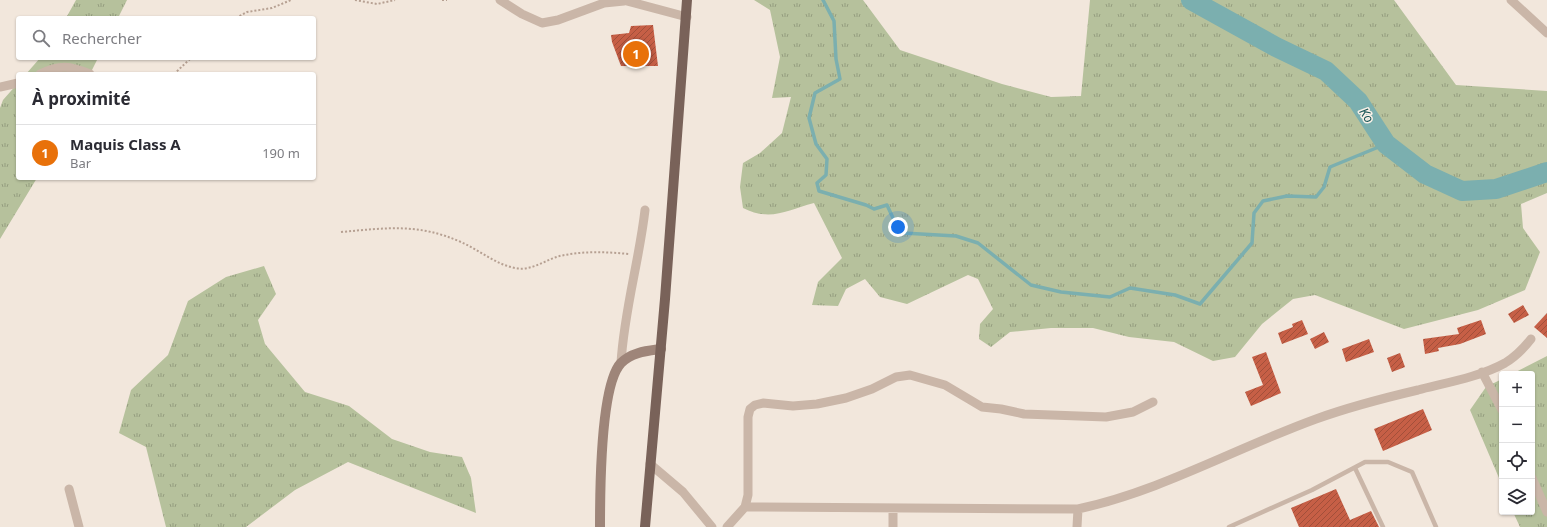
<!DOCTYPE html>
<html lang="fr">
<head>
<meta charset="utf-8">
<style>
  :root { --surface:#fff; --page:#f7f7f7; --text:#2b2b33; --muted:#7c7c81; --line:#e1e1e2; --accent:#1a73e8 }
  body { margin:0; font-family:"Noto Sans",sans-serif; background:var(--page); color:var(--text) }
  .controls { position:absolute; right:12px; bottom:12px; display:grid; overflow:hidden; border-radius:4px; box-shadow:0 1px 3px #0004 }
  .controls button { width:36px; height:36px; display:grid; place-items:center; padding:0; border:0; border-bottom:1px solid var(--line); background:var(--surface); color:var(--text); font:20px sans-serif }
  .you { position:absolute; left:898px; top:227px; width:14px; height:14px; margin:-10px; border:3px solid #fff; border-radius:50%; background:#1a73e8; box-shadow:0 0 0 6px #1a73e833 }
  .badge { display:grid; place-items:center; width:26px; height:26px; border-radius:50%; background:var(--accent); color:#fff; font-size:13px; font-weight:700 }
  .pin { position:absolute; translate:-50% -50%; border:2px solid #fff; box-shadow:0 1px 4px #0006 }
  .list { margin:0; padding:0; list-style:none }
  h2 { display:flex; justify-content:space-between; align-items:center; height:52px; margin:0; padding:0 16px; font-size:17px }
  h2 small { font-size:13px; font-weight:400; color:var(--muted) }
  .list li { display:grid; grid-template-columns:26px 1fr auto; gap:12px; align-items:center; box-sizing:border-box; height:56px; padding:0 16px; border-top:1px solid var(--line) }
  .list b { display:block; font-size:15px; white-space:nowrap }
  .list p { margin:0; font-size:13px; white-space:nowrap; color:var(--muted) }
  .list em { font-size:13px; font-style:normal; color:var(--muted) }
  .icon { flex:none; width:22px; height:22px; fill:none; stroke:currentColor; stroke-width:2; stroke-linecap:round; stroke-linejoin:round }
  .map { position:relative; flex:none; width:1547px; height:527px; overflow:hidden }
  .search { position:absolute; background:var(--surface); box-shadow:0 1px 3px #0004; left:16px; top:16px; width:300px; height:44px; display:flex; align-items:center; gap:10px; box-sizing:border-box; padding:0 14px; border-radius:4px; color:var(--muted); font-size:15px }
  .panel { position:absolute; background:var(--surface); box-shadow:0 1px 3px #0004; left:16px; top:72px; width:300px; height:108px; border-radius:4px }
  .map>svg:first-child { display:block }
  .grass { fill:url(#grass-tufts) }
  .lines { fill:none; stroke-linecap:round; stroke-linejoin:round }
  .stream { stroke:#7bafaf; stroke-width:3.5 }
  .river { stroke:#7bafaf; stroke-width:20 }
  .building { fill:url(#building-hatch) }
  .path { stroke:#b6a092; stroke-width:2; stroke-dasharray:2 2; stroke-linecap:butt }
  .lane { stroke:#cab6a8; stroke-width:4.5 }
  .street { stroke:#cab6a8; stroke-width:9 }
  .secondary { stroke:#9e8579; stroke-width:10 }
  .primary { stroke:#796259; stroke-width:10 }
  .labels { text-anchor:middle; stroke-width:3; stroke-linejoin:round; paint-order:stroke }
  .water-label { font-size:13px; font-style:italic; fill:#1d5859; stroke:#faf1e8 }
</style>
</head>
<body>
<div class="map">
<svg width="1547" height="527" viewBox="0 0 1547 527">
  <defs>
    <pattern id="grass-tufts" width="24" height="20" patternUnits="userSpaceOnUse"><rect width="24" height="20" fill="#b6c19c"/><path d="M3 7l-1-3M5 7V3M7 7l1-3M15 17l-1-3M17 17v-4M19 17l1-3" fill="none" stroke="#959d7f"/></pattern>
    <pattern id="building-hatch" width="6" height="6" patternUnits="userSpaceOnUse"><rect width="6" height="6" fill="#c65f46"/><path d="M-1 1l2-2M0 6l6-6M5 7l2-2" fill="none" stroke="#a24f3a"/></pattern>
  </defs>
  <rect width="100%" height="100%" fill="#f2e7dc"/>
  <path class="grass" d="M 76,0 L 127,0 L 118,18 L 66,18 Z
    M 754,0 L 863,0 L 900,50 L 1002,84 L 1051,97 L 1081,96 L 1090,0 L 1394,0 L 1456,85 L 1547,91 L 1547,193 L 1521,204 L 1523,228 L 1540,252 L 1525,290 L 1478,310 L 1404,329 L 1315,295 L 1293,299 L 1262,324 L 1235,357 L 1213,361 L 1174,342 L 1129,337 L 1093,328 L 1051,328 L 1010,332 L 991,347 L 979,339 L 980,324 L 993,309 L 978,279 L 968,275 L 907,304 L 880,297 L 865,279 L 846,289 L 838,306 L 812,305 L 818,282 L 842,258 L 814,203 C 787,210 771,222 743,208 L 740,187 L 743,163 L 760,153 L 782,133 L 791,97 L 772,98 L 780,57 L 770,10 Z
    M 40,58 L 98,58 L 90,74 L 26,74 Z
    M 18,83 L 18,178 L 37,178 L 0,239 L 0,108 L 3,100 Z
    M 264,266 L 276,294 L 258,320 L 265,344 L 305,392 L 349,406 L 392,439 L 430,452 L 462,457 L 471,478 L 476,513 L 348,462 L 295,490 L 246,527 L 166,527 L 146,447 L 119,433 L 131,390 L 168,355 L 188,301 L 226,277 Z
    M 1547,356 L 1547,527 L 1520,527 L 1513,512 L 1532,512 L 1532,374 L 1512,374 Z
    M 1502,379 L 1502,485 L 1470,410 L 1486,387 Z"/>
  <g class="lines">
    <path class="stream" d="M 823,0 L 834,21 L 836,59 L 840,79 L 815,93 L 809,118 L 816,144 L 827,159 L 826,175 L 817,183 L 819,191 L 866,205 L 874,209 L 887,205 L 893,218 L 903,233 L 956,236 L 978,243 L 1031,285 L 1061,292 L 1110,297 L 1130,288 L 1175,295 L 1200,304 L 1252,243 L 1254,213 L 1263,201 L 1287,196 L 1316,197 L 1324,187 L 1330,167 L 1386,144"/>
    <path class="river" d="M 1191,0 L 1276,47 L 1326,71 L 1358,101 L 1386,144 L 1425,174 L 1462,191 L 1496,189 L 1547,172"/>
  </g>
  <path class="building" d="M 653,25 L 658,66 L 621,66 L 612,42 L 611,35 L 629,33 L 631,26 Z
    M 1523,305 L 1529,315 L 1514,323 L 1508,314 Z
    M 1547,313 L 1547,338 L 1534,327 Z
    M 1302,320 L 1308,334 L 1282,344 L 1278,333 L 1293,327 L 1292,324 Z
    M 1481,320 L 1486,334 L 1460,344 L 1438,348 L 1439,351 L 1425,354 L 1423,339 L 1459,334 L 1457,328 Z
    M 1324,332 L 1329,342 L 1315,349 L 1310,339 Z
    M 1369,339 L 1374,352 L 1346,362 L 1342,349 Z
    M 1266,352 L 1281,393 L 1251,406 L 1245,392 L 1263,385 L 1252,357 Z
    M 1400,353 L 1405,367 L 1392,372 L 1387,358 Z
    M 1423,409 L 1432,430 L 1383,451 L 1374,429 Z
    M 1336,489 L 1350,520 L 1371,511 L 1379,527 L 1299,527 L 1291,508 Z"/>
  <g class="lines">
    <path class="path" d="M 355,0 L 377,4 L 395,0
      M 442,0 L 447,0
      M 236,18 L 247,12 L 272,8 L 291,0
      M 174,74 L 191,58
      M 341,232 C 386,228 418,223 461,242 C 479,250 495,264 515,268 C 533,272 548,257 565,255 C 586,251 607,252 629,254"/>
    <path class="lane" d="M 1355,468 L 1383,527
      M 1229,527 L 1312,490 L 1365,462 L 1388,462 L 1412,472 L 1436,527"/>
    <path class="street" d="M 500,0 L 522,14 L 542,23 L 558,20 L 604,3 L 624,1
      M 623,0 L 687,17
      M 1511,0 L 1547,33
      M 40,74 C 61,64 70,66 90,74
      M 0,87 L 18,83
      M 621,363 C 624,311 639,262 645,210
      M 1482,372 L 1502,410
      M 650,464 L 683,492 L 712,527
      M 1532,478 L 1547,512
      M 69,489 L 79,527
      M 745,507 L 748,495 L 748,417 L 750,409 L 755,405 L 763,403 L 793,406 L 817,404 L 846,398 L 872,389 L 896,377 L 910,375 L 945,385 L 982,407 L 1001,409 L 1024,414 L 1106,417 L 1133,412 L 1153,402
      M 727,527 L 745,507 L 1078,509 C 1161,491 1236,448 1316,419 C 1349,407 1384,398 1418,390 C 1445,383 1480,377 1505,363 C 1515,357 1524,348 1531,339
      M 893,527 L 893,509
      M 1077,527 L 1078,509"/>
    <path class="secondary" d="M 600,527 C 600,494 600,385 621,363 C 632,352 647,351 661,349"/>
    <path class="primary" d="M 645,527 L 665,299 L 687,0"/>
  </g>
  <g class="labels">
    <g class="water-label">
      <text transform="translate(1367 115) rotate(57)" y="5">Ko</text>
    </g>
  </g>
</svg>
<div class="controls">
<button>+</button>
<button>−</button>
<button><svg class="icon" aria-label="locate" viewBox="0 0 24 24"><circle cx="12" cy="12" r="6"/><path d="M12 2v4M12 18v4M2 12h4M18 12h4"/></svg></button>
<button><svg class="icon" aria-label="layers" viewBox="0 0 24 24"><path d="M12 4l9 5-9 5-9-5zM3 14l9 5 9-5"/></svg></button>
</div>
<div class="you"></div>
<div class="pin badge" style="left:636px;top:54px;background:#e8710a">1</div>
<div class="search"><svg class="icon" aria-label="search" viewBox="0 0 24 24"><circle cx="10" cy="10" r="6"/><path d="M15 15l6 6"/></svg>Rechercher</div>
<section class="panel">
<h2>À proximité<small></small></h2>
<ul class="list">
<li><span class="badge" style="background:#e8710a">1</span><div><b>Maquis Class A</b><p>Bar</p></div><em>190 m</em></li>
</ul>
</section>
</div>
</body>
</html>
